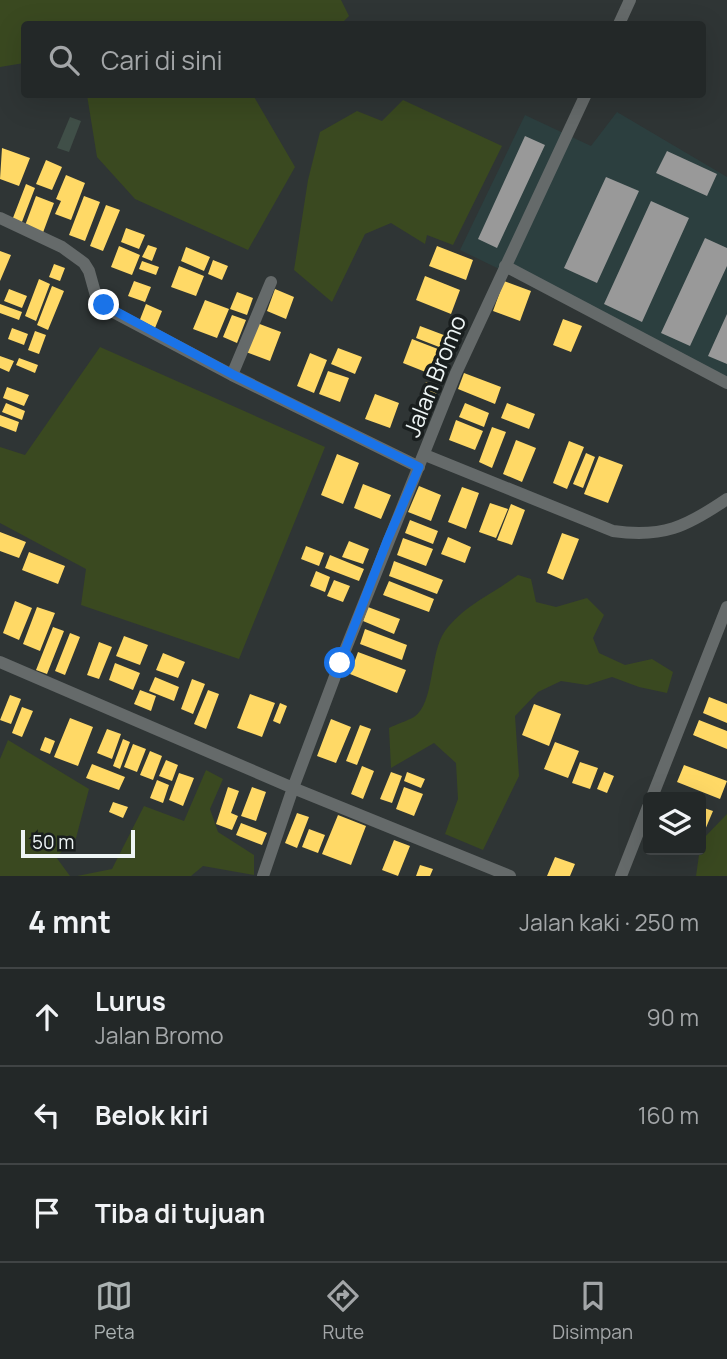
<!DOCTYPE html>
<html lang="id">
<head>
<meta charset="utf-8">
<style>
  :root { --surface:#232828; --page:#2f3434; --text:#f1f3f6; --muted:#a3a6a8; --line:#404445; --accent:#abb2b2 }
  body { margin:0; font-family:Manrope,sans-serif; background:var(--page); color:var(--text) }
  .controls { position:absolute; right:21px; bottom:21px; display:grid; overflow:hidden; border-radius:7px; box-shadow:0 7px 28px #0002 }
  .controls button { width:63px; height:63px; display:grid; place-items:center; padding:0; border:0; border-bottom:2px solid var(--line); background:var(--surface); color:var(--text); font:35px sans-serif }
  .scale { position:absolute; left:21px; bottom:18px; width:114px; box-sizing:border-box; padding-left:7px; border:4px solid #eef5f5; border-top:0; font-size:19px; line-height:24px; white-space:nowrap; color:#eef5f5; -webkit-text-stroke:5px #191e1e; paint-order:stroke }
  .stop { position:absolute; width:21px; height:21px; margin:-16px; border:5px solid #1a73e8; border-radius:50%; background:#fff }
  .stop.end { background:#1a73e8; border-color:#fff; box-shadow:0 2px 7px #0008 }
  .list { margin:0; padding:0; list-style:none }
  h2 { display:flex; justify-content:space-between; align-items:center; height:91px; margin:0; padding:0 28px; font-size:30px }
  h2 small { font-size:23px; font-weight:400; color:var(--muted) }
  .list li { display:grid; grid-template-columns:46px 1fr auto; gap:21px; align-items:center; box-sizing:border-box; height:98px; padding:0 28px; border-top:2px solid var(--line) }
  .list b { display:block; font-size:26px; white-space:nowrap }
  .list p { margin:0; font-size:23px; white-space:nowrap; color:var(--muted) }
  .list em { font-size:23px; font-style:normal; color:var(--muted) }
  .icon { flex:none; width:38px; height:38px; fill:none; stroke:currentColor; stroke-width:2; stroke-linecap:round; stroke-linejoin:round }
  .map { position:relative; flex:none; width:727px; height:876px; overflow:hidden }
  .search { position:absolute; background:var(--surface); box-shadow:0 7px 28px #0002; left:21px; right:21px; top:21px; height:77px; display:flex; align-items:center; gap:18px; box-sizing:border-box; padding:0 24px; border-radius:7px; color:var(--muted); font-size:26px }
  .sheet { height:385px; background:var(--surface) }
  nav { display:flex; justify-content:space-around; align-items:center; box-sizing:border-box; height:98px; border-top:2px solid var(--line); background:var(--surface); font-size:19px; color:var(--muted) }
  nav a { display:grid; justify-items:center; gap:4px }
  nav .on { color:var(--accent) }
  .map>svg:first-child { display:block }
  .built { fill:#2c3f3f }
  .green { fill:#3a4920 }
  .homes { fill:#ffd966 }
  .industry { fill:#999 }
  .building { fill:#404f48 }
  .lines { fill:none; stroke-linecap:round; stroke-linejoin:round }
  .street { stroke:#656a6a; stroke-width:12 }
  .route { stroke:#1a73e8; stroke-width:9 }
  .labels { text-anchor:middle; stroke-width:7; stroke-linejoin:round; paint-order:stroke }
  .street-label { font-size:23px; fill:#eef5f5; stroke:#191e1e }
</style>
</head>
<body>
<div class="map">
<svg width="727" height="876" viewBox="0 0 727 876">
  <rect width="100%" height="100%" fill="#2f3535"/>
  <path class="built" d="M 617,112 L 727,177 L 727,380 L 460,250 L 525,115 L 591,146 Z"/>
  <path class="green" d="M 0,0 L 341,0 L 349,16 L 341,24 L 24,24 L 24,63 L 0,67 Z
    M 87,95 L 253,95 L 295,167 L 248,250 L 135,199 L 97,157 Z
    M 403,100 L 502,146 L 453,245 L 427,235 L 425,244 L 391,223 L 365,234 L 332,302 L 294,270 L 308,180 L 320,132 L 357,111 L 382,121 Z
    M 100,347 L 325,447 L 239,659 L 81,605 L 86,569 L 0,523 L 0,447 L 25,455 Z
    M 518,575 L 531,579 L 536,602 L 556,607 L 587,598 L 604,615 L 593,638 L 599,653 L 625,665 L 652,659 L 673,672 L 667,693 L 639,687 L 612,677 L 587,685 L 561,681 L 538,692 L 515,716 L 519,776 L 483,850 L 445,834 L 458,799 L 456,763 L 434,743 L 391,768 L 389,728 C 397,724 407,721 414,717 C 435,703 429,653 445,631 C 463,606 494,593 518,575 Z
    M 8,740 L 89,789 L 76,838 L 56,857 L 70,876 L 0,876 L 0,759 Z
    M 206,770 L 223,779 L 210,809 L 218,832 L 254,855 L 254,875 L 203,866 L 191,876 L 77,876 L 112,869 L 144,806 L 184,821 Z
    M 727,814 L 727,876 L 696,876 L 701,841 Z"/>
  <path class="homes" d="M 2,148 L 30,158 L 19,186 L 0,179 Z
    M 46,160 L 62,167 L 52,190 L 36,184 Z
    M 66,175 L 85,183 L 71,220 L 55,214 L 61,201 L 56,199 Z
    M 26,184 L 35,188 L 20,227 L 11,223 Z
    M 36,196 L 54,203 L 41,238 L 23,231 Z
    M 84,196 L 100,202 L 85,241 L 69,235 Z
    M 106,205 L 120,210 L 103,251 L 90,246 Z
    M 126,228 L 145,235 L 139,249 L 121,242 Z
    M 148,245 L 157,248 L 152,261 L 142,257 Z
    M 119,246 L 140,255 L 132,275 L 111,267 Z
    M 437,246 L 473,260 L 466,280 L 429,266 Z
    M 186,247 L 210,257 L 204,271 L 181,261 Z
    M 0,251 L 11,255 L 0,281 Z
    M 213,260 L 228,266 L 222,280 L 208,274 Z
    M 142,261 L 159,267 L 156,275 L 139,269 Z
    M 54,264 L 65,268 L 60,281 L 49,277 Z
    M 179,266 L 204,276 L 196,296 L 171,287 Z
    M 425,276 L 460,290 L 451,314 L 416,300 Z
    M 39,279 L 50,284 L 36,321 L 25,316 Z
    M 134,281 L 151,287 L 145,302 L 128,296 Z
    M 504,281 L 531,291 L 520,321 L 493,311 Z
    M 52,286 L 64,291 L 48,330 L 37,325 Z
    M 9,289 L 27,296 L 22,308 L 4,301 Z
    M 275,289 L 294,297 L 286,319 L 267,311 Z
    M 237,292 L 253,298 L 247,315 L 230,309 Z
    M 205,300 L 229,309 L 217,338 L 193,329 Z
    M 0,304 L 22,312 L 19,320 L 0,313 Z
    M 146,304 L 162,311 L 155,328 L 139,322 Z
    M 232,315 L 246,320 L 237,343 L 223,337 Z
    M 563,319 L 582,326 L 571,352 L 553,345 Z
    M 257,323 L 281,332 L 270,361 L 246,352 Z
    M 420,326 L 457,340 L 452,352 L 416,338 Z
    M 12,328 L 28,334 L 24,345 L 8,339 Z
    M 35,331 L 46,335 L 39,354 L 28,350 Z
    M 412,339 L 443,351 L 433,375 L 403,363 Z
    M 338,348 L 362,357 L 355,374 L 331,364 Z
    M 310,353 L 327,360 L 314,393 L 297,386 Z
    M 0,356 L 14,361 L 9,372 L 0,368 Z
    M 19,358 L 38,365 L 35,373 L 16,365 Z
    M 328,371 L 349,378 L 340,402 L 319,394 Z
    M 464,373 L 501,387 L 495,404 L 458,389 Z
    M 426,382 L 439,387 L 422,429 L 409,424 Z
    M 7,387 L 29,395 L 24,406 L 3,398 Z
    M 375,394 L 399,403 L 390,428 L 365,419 Z
    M 6,403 L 25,411 L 22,420 L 2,412 Z
    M 465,403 L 489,413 L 484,427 L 459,417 Z
    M 507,403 L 535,414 L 529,429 L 501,418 Z
    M 0,415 L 19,422 L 16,432 L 0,426 Z
    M 456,420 L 483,431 L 475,450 L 449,440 Z
    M 492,427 L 506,432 L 492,468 L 479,462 Z
    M 516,440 L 536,448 L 522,482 L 503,474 Z
    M 569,441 L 584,447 L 567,489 L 553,483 Z
    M 586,453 L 595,457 L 583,488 L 573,484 Z
    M 337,454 L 359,463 L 343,504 L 321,495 Z
    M 599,456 L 623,465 L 608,503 L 584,494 Z
    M 363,484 L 391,495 L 381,519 L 354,508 Z
    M 419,486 L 441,495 L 431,521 L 408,512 Z
    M 462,487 L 479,493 L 466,529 L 448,522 Z
    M 490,503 L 508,509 L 496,538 L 479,532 Z
    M 511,504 L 525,510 L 512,545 L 497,540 Z
    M 410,520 L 438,531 L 433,544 L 405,533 Z
    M 0,532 L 26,542 L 19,558 L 0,551 Z
    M 562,533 L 579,539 L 563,580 L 547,573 Z
    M 448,537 L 471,547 L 465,563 L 441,554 Z
    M 403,538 L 433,549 L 426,566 L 397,555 Z
    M 349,541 L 369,549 L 363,564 L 342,557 Z
    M 306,546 L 324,553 L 319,566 L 301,559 Z
    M 29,552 L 65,566 L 58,584 L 22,570 Z
    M 330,555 L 364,569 L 359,581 L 325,568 Z
    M 394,561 L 443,580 L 437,594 L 389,576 Z
    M 316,571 L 330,577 L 325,592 L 310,586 Z
    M 334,580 L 350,586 L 343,602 L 327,596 Z
    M 389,581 L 434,599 L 429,612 L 383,595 Z
    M 15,601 L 32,608 L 19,640 L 3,633 Z
    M 37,607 L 55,613 L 40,651 L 23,644 Z
    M 368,607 L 400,619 L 394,634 L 363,621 Z
    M 53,627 L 64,631 L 47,674 L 36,670 Z
    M 365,629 L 407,645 L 402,660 L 360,644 Z
    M 70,633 L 80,637 L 65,675 L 55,671 Z
    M 124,636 L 148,645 L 140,665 L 116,656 Z
    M 99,642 L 112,647 L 99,679 L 87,675 Z
    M 358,652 L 406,670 L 397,693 L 350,674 Z
    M 163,653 L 185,662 L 178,678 L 156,670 Z
    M 115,663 L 140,673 L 133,690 L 109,680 Z
    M 155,677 L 179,687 L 174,701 L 149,691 Z
    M 192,679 L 205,684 L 193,714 L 181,709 Z
    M 140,690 L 156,696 L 151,711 L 134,704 Z
    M 208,690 L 219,694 L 206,729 L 194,724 Z
    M 250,694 L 275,703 L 262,737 L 237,728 Z
    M 10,695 L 21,699 L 11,724 L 0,720 Z
    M 709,697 L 727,704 L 727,723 L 703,713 Z
    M 280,703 L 287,706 L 280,724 L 273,721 Z
    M 534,704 L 561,714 L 549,746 L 522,735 Z
    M 22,707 L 33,711 L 22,737 L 12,733 Z
    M 70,718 L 93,727 L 78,766 L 54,757 Z
    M 331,719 L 351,727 L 336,763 L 317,756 Z
    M 699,720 L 727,731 L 727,749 L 693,735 Z
    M 360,725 L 371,729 L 357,765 L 346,761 Z
    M 107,729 L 121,734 L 112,759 L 97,753 Z
    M 45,737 L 55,741 L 50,754 L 40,750 Z
    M 123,739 L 130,742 L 120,769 L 113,766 Z
    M 555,742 L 579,751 L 568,778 L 544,769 Z
    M 133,744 L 146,749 L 137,772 L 124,767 Z
    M 150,751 L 162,756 L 153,780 L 140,775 Z
    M 166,760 L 178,765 L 172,781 L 159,776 Z
    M 580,762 L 598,768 L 590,789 L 572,783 Z
    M 92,764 L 125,777 L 119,790 L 86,778 Z
    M 684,765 L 727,781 L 720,799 L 677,782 Z
    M 362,766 L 374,771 L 363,799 L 351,794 Z
    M 391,772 L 402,776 L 392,803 L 380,799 Z
    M 407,772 L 425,779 L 421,788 L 404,781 Z
    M 604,772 L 614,776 L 607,793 L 597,789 Z
    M 179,773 L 194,778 L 183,806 L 169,800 Z
    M 157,780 L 169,785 L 163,803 L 150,798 Z
    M 228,787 L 239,791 L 231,813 L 238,816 L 232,830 L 216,824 Z
    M 252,787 L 266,792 L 256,821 L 241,816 Z
    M 404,787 L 423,794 L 414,816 L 396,809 Z
    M 113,802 L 128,807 L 123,818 L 109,812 Z
    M 701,807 L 713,811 L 705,830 L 701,828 Z
    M 297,813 L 309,817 L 297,848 L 285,843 Z
    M 338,815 L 366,826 L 351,865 L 322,854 Z
    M 241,823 L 267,833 L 262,845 L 236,835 Z
    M 309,829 L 325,835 L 318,853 L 302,847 Z
    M 394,840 L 410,846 L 398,876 L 382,870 Z
    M 555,857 L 575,864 L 570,876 L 547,876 Z
    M 420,865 L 433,869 L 430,876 L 416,876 Z"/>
  <path class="industry" d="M 525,136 L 545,145 L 497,248 L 478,239 Z
    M 667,151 L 717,174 L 707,196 L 656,173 Z
    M 606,177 L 639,191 L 597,283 L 564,268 Z
    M 651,201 L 689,218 L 642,322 L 604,304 Z
    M 705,238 L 727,248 L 727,266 L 690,346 L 661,333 Z
    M 727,314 L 727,364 L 708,356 Z"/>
  <path class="building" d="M 70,117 L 81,121 L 69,152 L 57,148 Z"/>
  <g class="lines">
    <path class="street" d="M 619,24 L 630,0
      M 0,218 L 62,247 L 84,263 L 89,271 L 96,296 L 115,313 L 232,375 L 419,467
      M 505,266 L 727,383
      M 232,375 L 271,282
      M 425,455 L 613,531 C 663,538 686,527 727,499
      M 0,662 L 293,788 L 510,876
      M 652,797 L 727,607
      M 263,876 L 293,788 L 340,663 L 456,373 L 586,94
      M 621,876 L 648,807"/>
  </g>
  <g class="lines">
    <path class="route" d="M 104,305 L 232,374 L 419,467 L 387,541 L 340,663"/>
  </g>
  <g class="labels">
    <g class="street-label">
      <text transform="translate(435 376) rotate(-68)" y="8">Jalan Bromo</text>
    </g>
  </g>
</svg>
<div class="controls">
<button><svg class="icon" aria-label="layers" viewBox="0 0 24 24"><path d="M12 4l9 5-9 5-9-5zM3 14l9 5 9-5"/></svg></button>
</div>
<div class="scale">50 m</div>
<div class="stop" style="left:340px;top:663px"></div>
<div class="stop end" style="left:104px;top:305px"></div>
<div class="search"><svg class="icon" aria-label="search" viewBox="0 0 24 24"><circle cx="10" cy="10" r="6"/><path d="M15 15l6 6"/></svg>Cari di sini</div>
</div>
<section class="sheet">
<h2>4 mnt<small>Jalan kaki · 250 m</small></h2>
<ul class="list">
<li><svg class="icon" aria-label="ahead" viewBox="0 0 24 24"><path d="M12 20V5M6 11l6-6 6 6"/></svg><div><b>Lurus</b><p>Jalan Bromo</p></div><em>90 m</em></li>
<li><svg class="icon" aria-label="left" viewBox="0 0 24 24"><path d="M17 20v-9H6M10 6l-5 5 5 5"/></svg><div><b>Belok kiri</b></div><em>160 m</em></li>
<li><svg class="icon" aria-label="arrive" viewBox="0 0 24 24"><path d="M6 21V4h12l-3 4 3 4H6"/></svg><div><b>Tiba di tujuan</b></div></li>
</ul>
</section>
<nav>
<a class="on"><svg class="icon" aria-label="map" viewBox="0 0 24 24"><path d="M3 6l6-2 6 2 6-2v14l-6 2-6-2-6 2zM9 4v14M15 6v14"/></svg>Peta</a>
<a><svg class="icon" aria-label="directions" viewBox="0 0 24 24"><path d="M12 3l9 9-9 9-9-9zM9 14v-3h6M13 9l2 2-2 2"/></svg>Rute</a>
<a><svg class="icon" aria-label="saved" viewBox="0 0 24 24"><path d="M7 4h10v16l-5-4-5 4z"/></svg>Disimpan</a>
</nav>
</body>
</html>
